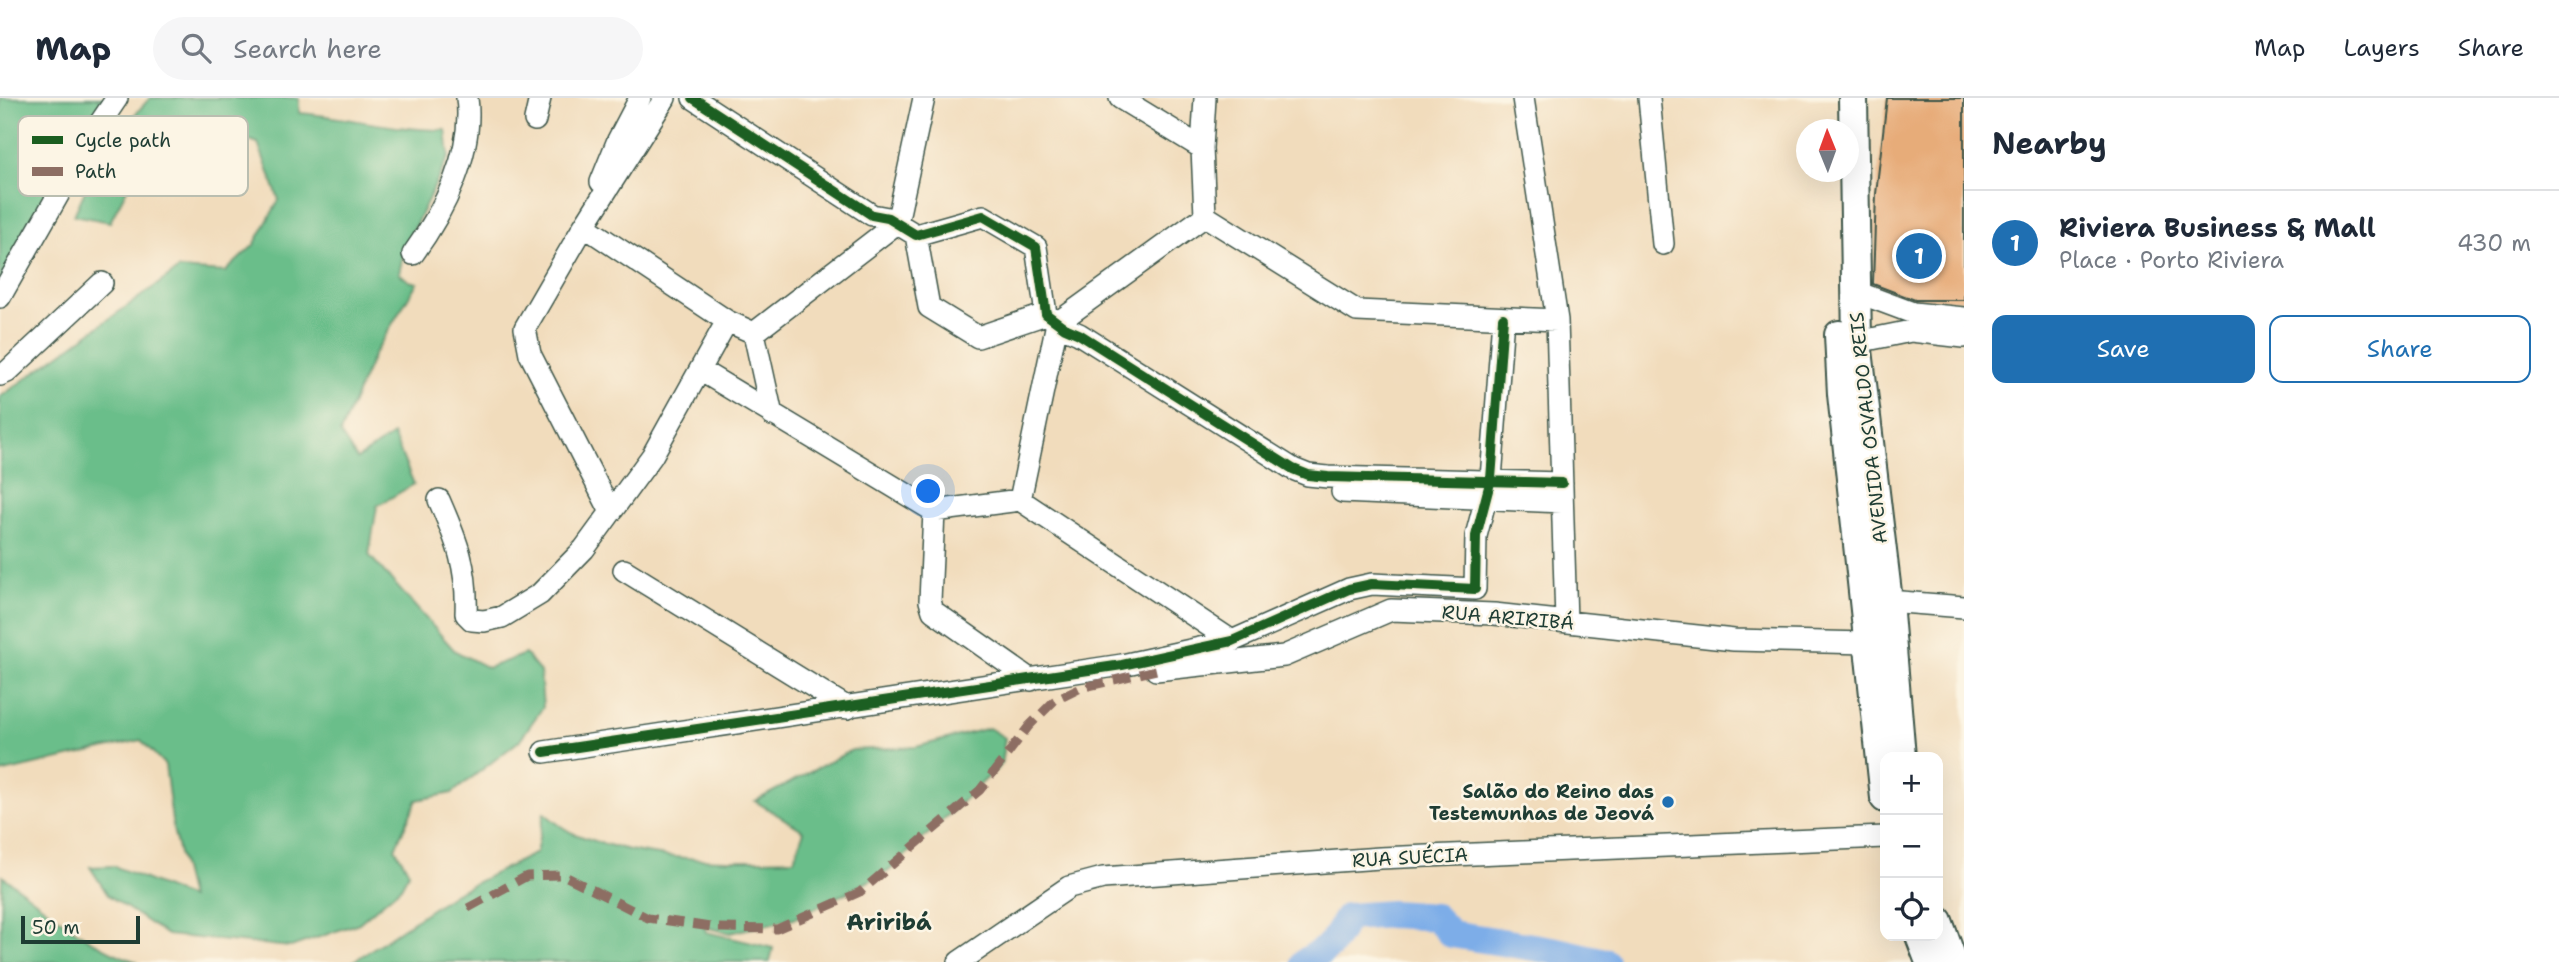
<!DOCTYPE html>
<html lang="en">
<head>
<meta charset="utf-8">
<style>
  :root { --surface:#fff; --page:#f6f6f7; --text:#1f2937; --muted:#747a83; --line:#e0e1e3; --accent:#1f6fb2 }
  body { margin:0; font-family:"Shantell Sans",sans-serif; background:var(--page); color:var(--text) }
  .controls { position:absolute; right:21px; bottom:21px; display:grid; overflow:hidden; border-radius:14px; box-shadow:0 7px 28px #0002 }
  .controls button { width:63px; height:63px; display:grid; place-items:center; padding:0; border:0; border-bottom:2px solid var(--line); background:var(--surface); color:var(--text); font:35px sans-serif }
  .compass { position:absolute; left:1796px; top:21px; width:63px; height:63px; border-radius:50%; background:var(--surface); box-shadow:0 7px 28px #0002; rotate:359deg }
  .scale { position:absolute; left:21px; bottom:18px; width:119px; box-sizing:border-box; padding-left:7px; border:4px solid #1f3d34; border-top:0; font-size:19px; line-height:24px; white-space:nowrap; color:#1f3d34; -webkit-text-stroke:5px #fcf5e5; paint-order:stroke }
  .you { position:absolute; left:929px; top:394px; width:24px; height:24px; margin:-18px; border:5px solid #fff; border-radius:50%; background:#1a73e8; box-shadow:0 0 0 10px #1a73e833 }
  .badge { display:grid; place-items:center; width:46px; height:46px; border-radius:50%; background:var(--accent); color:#fff; font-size:23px; font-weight:700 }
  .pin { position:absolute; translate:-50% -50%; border:4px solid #fff; box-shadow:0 2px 7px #0006 }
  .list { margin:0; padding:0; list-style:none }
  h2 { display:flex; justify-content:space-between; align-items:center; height:91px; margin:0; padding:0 28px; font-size:30px }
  h2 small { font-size:23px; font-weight:400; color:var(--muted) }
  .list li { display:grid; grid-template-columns:46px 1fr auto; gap:21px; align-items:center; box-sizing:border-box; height:105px; padding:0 28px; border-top:2px solid var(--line) }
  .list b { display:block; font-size:26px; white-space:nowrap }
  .list p { margin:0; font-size:23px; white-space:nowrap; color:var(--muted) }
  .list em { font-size:23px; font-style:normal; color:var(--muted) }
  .actions { display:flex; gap:14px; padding:21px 28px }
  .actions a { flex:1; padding:16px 0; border:2px solid var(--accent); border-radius:14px; text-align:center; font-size:24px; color:var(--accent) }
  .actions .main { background:var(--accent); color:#fff }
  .icon { flex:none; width:38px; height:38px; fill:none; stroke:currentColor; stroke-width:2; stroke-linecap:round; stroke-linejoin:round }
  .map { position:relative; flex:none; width:1964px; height:864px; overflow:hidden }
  header { display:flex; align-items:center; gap:42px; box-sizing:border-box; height:98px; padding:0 35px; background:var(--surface); border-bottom:2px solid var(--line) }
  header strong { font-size:33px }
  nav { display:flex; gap:38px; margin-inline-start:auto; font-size:24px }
  .search { width:490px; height:63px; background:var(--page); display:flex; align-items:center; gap:18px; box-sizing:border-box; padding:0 24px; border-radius:38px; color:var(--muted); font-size:26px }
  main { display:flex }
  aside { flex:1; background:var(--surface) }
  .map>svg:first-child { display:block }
  .forest { fill:#6bbe8a; stroke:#457e5f; stroke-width:2 }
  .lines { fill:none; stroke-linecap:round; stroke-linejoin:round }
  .river { stroke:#7dade8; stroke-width:28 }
  .building { fill:#e7ac79 }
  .minor-casing { stroke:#3e5548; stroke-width:24 }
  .major-casing { stroke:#3e5548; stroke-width:32 }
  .minor { stroke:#fff; stroke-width:21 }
  .major { stroke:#fff; stroke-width:28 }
  .quiet { stroke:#8d6e63; stroke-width:9; stroke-dasharray:18 9; stroke-linecap:butt }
  .cycleway-casing { stroke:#fcf5e5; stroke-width:15 }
  .cycleway { stroke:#1b5e20; stroke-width:10 }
  .poi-dot { fill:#1f6fb2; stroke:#fcf5e5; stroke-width:2.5 }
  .labels { text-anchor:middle; stroke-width:5; stroke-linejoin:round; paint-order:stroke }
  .street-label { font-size:19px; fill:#1f3d34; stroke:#fcf5e5 }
  .poi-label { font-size:19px; font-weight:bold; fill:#1f3d34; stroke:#fcf5e5; text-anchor:end }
  .quarter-label { font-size:23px; font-weight:bold; fill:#1f3d34; stroke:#fcf5e5 }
  .key { fill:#fcf5e5; stroke:#babeb0; stroke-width:2 }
  .key-label { font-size:19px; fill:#1f3d34 }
</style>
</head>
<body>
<header>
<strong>Map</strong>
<div class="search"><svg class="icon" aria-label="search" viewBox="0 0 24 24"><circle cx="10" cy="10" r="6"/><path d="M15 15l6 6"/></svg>Search here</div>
<nav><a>Map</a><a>Layers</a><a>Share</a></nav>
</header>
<main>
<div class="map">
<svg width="1964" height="864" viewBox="0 0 1964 864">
  <rect width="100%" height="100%" fill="#fcf5e5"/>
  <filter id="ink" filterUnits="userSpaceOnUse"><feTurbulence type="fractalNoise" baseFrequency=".0143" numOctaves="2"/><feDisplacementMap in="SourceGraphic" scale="14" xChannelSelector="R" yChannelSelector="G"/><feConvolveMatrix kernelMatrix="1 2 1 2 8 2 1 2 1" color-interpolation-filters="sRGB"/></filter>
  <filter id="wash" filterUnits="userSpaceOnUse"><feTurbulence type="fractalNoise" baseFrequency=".00686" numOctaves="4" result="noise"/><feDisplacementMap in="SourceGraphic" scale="28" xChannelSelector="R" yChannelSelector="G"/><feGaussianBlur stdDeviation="1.57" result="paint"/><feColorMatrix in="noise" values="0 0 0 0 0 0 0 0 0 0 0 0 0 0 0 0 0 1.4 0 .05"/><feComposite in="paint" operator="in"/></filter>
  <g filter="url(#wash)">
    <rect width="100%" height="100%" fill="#f1dcbc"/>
    <path class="forest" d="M 0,0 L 105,0 L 0,192 Z
      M 150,0 L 299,0 L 299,15 C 349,19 397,33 446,32 L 449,58 L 405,149 L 399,175 L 409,183 L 417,185 L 373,258 L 340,335 L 357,361 L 393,337 L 414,386 L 377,408 L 369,457 L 455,553 L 488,570 L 525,556 L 540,574 L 543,609 L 519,643 L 452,695 L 417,702 L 395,750 L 409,774 L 401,789 L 359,825 L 291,849 L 167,837 L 108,797 L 90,769 L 114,768 L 190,800 L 173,731 L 165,667 L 141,642 L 0,675 L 0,299 L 179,171 L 225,174 L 254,147 L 279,102 L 258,45 L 217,31 L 171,48 L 130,85 L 110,124 L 74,117 L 105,49 Z
      M 989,630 L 1005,640 L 1001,667 L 889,773 L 798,819 L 730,835 L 704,829 L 706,834 L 773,850 L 770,864 L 353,864 L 455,795 L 536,755 L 544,715 C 553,722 564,732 575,736 C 644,763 721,764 794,761 L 804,733 L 755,703 L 852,652 L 916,649 Z
      M 2,778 C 46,808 86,849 138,864 L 0,864 Z"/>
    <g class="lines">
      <path class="river" d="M 1305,864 L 1330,848 L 1348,819 L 1392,816 L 1435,819 L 1451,836 L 1552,852 L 1605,864"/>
    </g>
    <g id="blocks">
      <path class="building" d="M 1887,0 L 1964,0 L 1964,202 L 1915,202 L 1873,186 L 1876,96 Z"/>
    </g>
  </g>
  <g filter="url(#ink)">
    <use href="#blocks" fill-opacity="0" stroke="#3e5548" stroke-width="2"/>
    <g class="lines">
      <defs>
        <path id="minor" d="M 693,0 L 872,117 L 888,120 L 916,137 L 983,118 L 1036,149 L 1046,216 L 1065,230 L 1079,236 L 1293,371 L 1308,377 L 1328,379 L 1562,385
          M 1120,0 L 1202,50
          M 1523,0 L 1557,222 L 1566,524
          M 1649,0 L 1663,146
          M 535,22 L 540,0
          M 601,84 L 618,42 L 640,0
          M 1205,118 L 1357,213 L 1557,222
          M 1205,118 L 1202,50 L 1205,0
          M 584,128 L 727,223 L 754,235 L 772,317
          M 916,137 L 929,209 L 978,239 L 1046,216
          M 413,156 C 444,113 474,54 467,0
          M 1854,193 L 1913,215 L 1964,220
          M 0,199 L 94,34 L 117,0
          M 754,235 L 897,125 L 924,0
          M 1857,244 L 1911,233 L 1964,239
          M 700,272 L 934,413 L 930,503 L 933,513 L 1031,582
          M 0,277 L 7,274 L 102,185
          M 1342,394 L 1562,404
          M 439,402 C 457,443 468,470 466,516 L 472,522 L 484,523 L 502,519 L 540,496 L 584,451 L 652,358 L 727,223
          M 1020,402 L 1232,543
          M 610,412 L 530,256 L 525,230 L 584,128 L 665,0
          M 934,413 L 1020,402 L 1057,225 L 1205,118
          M 624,472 L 848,610
          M 1888,503 L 1964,509
          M 1156,572 L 1284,558 L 1391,512 L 1494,516 L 1734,542 L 1868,545
          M 544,654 L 1122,567 L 1232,543 L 1349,491 L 1372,486 L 1475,491 L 1476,438 L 1491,381 L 1503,220
          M 959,864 L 1069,789 L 1103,780 L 1380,760 L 1885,739"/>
        <path id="major" d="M 1853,0 L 1857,244 L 1888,503 L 1901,659
          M 1839,237 L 1842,296 L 1885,700
          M 1938,823 L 1953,864
          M 1920,838 L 1930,864"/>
      </defs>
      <use href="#minor" class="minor-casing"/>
      <use href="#major" class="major-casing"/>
      <use href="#minor" class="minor"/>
      <use href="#major" class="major"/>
      <path class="quiet" d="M 468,810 L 527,778 L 563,777 L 648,820 L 718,830 L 777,831 L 860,794 L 980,692 L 1029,628 L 1054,603 L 1081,590 L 1156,572"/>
      <defs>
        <path id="cycleway" d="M 693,0 L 872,117 L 888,120 L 916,137 L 983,118 L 1036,149 L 1046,216 L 1065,230 L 1079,236 L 1293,371 L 1308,377 L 1328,379 L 1562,385
          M 544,654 L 1122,567 L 1232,543 L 1349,491 L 1372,486 L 1475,491 L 1476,438 L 1491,381 L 1503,220"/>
      </defs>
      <use href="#cycleway" class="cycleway-casing"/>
      <use href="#cycleway" class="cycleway"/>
    </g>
  </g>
  <circle class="poi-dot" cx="1668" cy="704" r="7"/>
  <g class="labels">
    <g class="street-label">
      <text transform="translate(1868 330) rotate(-96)" y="7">AVENIDA OSVALDO REIS</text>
      <text transform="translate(1508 519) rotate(5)" y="7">RUA ARIRIBÁ</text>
      <text transform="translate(1410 759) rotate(-3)" y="7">RUA SUÉCIA</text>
    </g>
    <g class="poi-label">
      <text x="1654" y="700">Salão do Reino das<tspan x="1654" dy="22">Testemunhas de Jeová</tspan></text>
    </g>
    <g class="quarter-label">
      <text x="889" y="832">Ariribá</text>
    </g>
  </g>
  <rect x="18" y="18" width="230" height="80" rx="10" class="key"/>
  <rect x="32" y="38" width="31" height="8" fill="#1b5e20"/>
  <rect x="32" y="69" width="31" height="9" fill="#8d6e63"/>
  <g class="key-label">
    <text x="75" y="49">Cycle path</text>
    <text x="75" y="80">Path</text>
  </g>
</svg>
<div class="controls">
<button>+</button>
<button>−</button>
<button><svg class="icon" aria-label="locate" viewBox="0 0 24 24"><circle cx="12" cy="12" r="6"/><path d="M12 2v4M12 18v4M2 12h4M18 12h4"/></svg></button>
</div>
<svg class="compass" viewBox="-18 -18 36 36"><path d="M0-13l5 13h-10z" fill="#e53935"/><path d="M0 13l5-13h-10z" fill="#747a83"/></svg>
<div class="scale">50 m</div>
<div class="you"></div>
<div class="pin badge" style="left:1919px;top:158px">1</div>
</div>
<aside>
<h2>Nearby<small></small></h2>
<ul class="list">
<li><span class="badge">1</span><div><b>Riviera Business &amp; Mall</b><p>Place · Porto Riviera</p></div><em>430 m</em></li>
</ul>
<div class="actions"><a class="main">Save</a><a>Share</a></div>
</aside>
</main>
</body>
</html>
